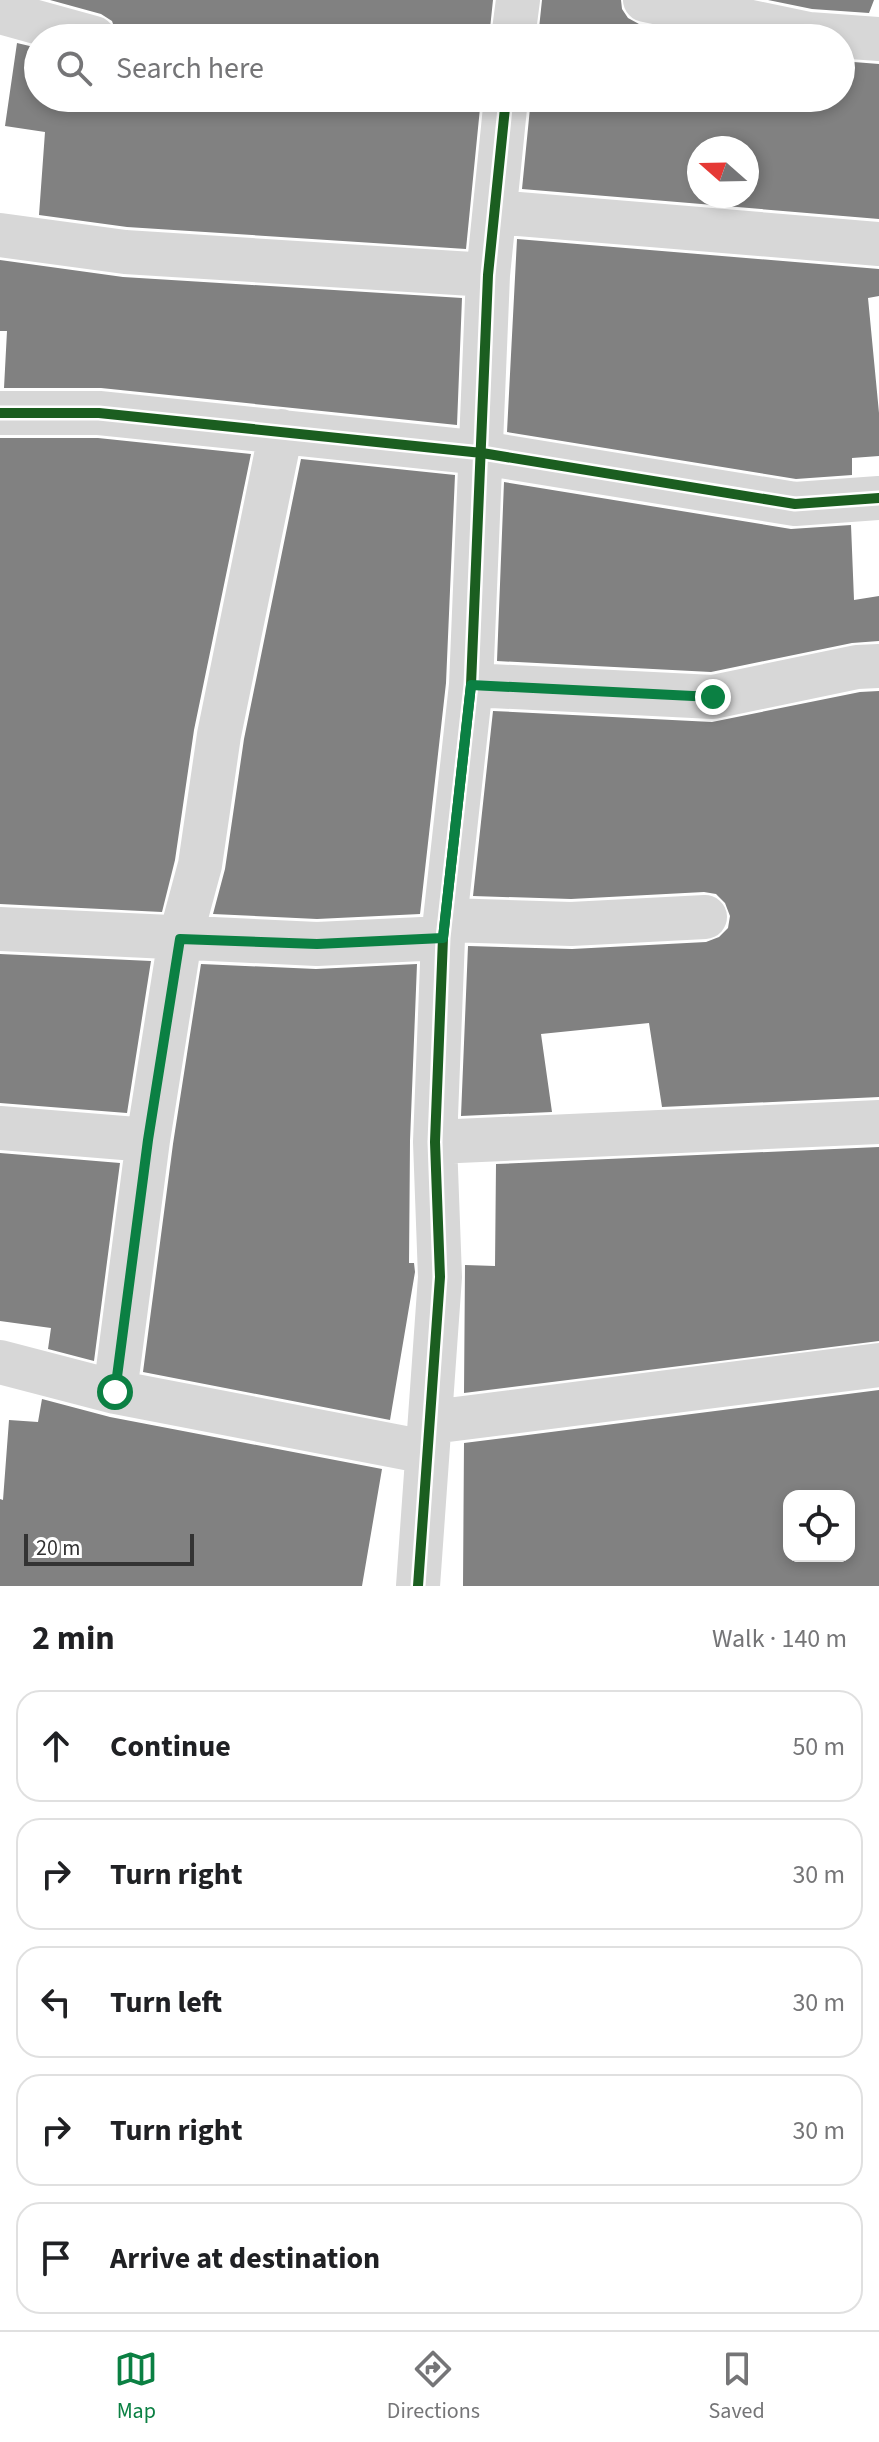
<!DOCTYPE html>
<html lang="en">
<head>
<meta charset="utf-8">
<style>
  :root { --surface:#fff; --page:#f2f2f2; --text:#202124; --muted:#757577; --line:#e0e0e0; --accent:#0b8043 }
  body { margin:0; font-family:"Source Sans 3",sans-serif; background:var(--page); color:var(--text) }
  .controls { position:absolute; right:24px; bottom:24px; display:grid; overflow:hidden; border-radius:16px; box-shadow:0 4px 12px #0003 }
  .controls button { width:72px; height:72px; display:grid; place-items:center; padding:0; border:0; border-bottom:2px solid var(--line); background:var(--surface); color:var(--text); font:40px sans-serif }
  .compass { position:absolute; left:687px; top:136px; width:72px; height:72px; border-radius:50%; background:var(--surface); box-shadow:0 4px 12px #0003; rotate:290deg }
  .scale { position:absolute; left:24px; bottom:20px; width:170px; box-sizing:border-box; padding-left:8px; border:4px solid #333; border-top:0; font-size:22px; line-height:28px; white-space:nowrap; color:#333; -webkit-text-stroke:6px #fff; paint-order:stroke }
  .stop { position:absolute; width:24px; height:24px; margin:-18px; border:6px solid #0b8043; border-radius:50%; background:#fff }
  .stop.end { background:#0b8043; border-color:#fff; box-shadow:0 2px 8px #0008 }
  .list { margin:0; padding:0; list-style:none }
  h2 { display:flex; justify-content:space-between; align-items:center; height:104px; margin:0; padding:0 32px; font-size:34px }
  h2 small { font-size:26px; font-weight:400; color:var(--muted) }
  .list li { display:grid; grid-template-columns:52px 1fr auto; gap:24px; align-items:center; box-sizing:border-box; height:112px; margin:0 16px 16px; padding:0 16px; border:2px solid var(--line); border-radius:24px }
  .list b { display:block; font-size:30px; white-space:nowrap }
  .list em { font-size:26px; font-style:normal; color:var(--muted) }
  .icon { flex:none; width:44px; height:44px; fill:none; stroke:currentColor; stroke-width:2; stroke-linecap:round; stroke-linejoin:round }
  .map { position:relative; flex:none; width:879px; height:1586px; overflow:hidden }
  .search { position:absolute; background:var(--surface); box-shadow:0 4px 12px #0003; left:24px; right:24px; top:24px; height:88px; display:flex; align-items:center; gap:20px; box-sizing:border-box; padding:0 28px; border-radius:44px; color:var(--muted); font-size:30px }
  .sheet { height:744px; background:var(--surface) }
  nav { display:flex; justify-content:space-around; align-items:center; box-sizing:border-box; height:112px; border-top:2px solid var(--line); background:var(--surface); font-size:22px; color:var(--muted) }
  nav a { display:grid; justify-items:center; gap:4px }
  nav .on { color:var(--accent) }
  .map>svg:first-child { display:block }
  .building { fill:#818181; fill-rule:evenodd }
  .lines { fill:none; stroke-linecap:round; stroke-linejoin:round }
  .minor { stroke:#d7d7d7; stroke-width:44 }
  .cycleway-casing { stroke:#fff; stroke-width:15 }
  .cycleway { stroke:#1b5e20; stroke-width:10 }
  .route { stroke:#0b8043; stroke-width:10 }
</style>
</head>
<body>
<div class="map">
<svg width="879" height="1586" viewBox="0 0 879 1586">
  <rect width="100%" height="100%" fill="#fff"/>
  <path class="building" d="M 50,0 L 493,0 L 489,38 L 118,38 L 112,21 L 101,14 Z
    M 542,0 L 621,0 L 622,9 L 628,18 L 639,24 L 705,38 L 538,38 Z
    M 768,0 L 874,0 L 869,13 L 812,9 Z
    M 17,43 L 38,48 L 38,98 L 481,98 L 466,249 L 127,227 L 39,215 L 45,132 L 5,126 Z
    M 841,61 L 879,64 L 879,219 L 522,189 L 531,98 L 841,98 ZM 699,148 L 747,148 L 747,196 L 699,196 Z
    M 517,239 L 879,269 L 879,296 L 868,298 L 879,413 L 879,456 L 852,458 L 852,475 L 796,479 L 507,432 Z
    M 0,260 L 123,277 L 462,298 L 457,425 L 101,388 L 4,388 L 7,331 L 0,331 Z
    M 0,438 L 98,438 L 251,454 L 194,730 L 175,860 L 162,912 L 0,904 Z
    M 301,459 L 455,475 L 446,683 L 420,914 L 317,919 L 213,914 L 225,869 L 244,739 Z
    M 504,482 L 791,529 L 851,525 L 854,600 L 879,596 L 879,641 L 852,643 L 711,672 L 497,661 Z
    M 879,691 L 879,1097 L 662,1107 L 649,1023 L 541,1034 L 552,1112 L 461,1116 L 468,946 L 572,949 L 706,942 L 719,937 L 728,928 L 730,916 L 725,903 L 716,894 L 704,892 L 571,899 L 473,896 L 493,711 L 712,722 L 860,692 Z
    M 0,954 L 151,961 L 127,1113 L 0,1103 Z
    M 201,964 L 316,969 L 417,964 L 410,1141 L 409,1263 L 414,1263 L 415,1272 L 390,1420 L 143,1372 L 173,1144 Z
    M 879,1147 L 879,1341 L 464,1393 L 465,1265 L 495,1266 L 496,1164 Z
    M 0,1153 L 120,1163 L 94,1361 L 48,1349 L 51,1328 L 0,1321 Z
    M 879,1390 L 879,1586 L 463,1586 L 464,1443 ZM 789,1496 L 849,1496 L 849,1556 L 789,1556 Z
    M 42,1399 L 110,1417 L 382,1469 L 362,1586 L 0,1586 L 0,1499 L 3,1500 L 9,1420 L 38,1422 Z"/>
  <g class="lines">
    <path class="minor" d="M 645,0 L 809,34 L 879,39
      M 0,12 L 94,38
      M 513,38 L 518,0
      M 495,212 L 879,244
      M 0,235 L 125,252 L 488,275
      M 0,413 L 99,413 L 482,453 L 795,504 L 879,498
      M 471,685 L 713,697 L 857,667 L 879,666
      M 447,920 L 571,924 L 705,917
      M 0,929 L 317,944 L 443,938
      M 0,1128 L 148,1140 L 115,1392
      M 148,1140 L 180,939 L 200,865 L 219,735 L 281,431
      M 435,1142 L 879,1122
      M 0,1362 L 115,1392 L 426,1452
      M 432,1422 L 879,1365
      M 418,1586 L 440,1277 L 435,1142 L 443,938 L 471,685 L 488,275 L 506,98"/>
    <defs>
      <path id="cycleway" d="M 0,413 L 99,413 L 482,453 L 795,504 L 879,498
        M 418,1586 L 440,1277 L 435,1142 L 443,938 L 471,685 L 488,275 L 506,98"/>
    </defs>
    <use href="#cycleway" class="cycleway-casing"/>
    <use href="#cycleway" class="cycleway"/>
  </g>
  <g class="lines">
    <path class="route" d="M 115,1392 L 148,1140 L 180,939 L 317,944 L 443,938 L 471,685 L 713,697"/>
  </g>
</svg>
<div class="controls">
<button><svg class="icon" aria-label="locate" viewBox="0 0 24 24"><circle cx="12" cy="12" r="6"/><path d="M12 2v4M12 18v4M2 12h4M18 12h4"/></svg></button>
</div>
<svg class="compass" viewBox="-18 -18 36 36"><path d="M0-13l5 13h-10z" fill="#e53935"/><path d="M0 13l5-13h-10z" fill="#757577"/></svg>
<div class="scale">20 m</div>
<div class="stop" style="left:115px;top:1392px"></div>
<div class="stop end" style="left:713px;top:697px"></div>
<div class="search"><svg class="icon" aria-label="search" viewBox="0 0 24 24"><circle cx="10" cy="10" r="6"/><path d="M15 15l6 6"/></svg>Search here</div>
</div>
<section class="sheet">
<h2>2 min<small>Walk · 140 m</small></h2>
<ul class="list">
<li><svg class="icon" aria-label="ahead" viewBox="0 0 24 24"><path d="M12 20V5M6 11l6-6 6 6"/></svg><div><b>Continue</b></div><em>50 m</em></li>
<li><svg class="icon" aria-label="right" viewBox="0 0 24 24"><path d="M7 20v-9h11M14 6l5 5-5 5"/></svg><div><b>Turn right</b></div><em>30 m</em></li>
<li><svg class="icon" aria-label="left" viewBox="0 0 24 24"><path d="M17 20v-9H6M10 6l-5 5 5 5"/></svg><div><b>Turn left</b></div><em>30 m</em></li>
<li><svg class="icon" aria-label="right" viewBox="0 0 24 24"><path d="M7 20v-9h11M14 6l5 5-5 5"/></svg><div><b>Turn right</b></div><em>30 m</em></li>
<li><svg class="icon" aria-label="arrive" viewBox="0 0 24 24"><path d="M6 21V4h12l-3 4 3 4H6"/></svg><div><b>Arrive at destination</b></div></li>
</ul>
</section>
<nav>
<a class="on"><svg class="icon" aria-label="map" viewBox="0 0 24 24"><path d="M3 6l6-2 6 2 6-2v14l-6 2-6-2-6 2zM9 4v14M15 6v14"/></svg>Map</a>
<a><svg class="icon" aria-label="directions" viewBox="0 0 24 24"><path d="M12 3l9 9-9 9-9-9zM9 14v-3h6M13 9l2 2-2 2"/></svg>Directions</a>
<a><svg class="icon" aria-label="saved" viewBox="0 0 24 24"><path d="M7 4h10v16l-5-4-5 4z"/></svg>Saved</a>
</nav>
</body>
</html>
